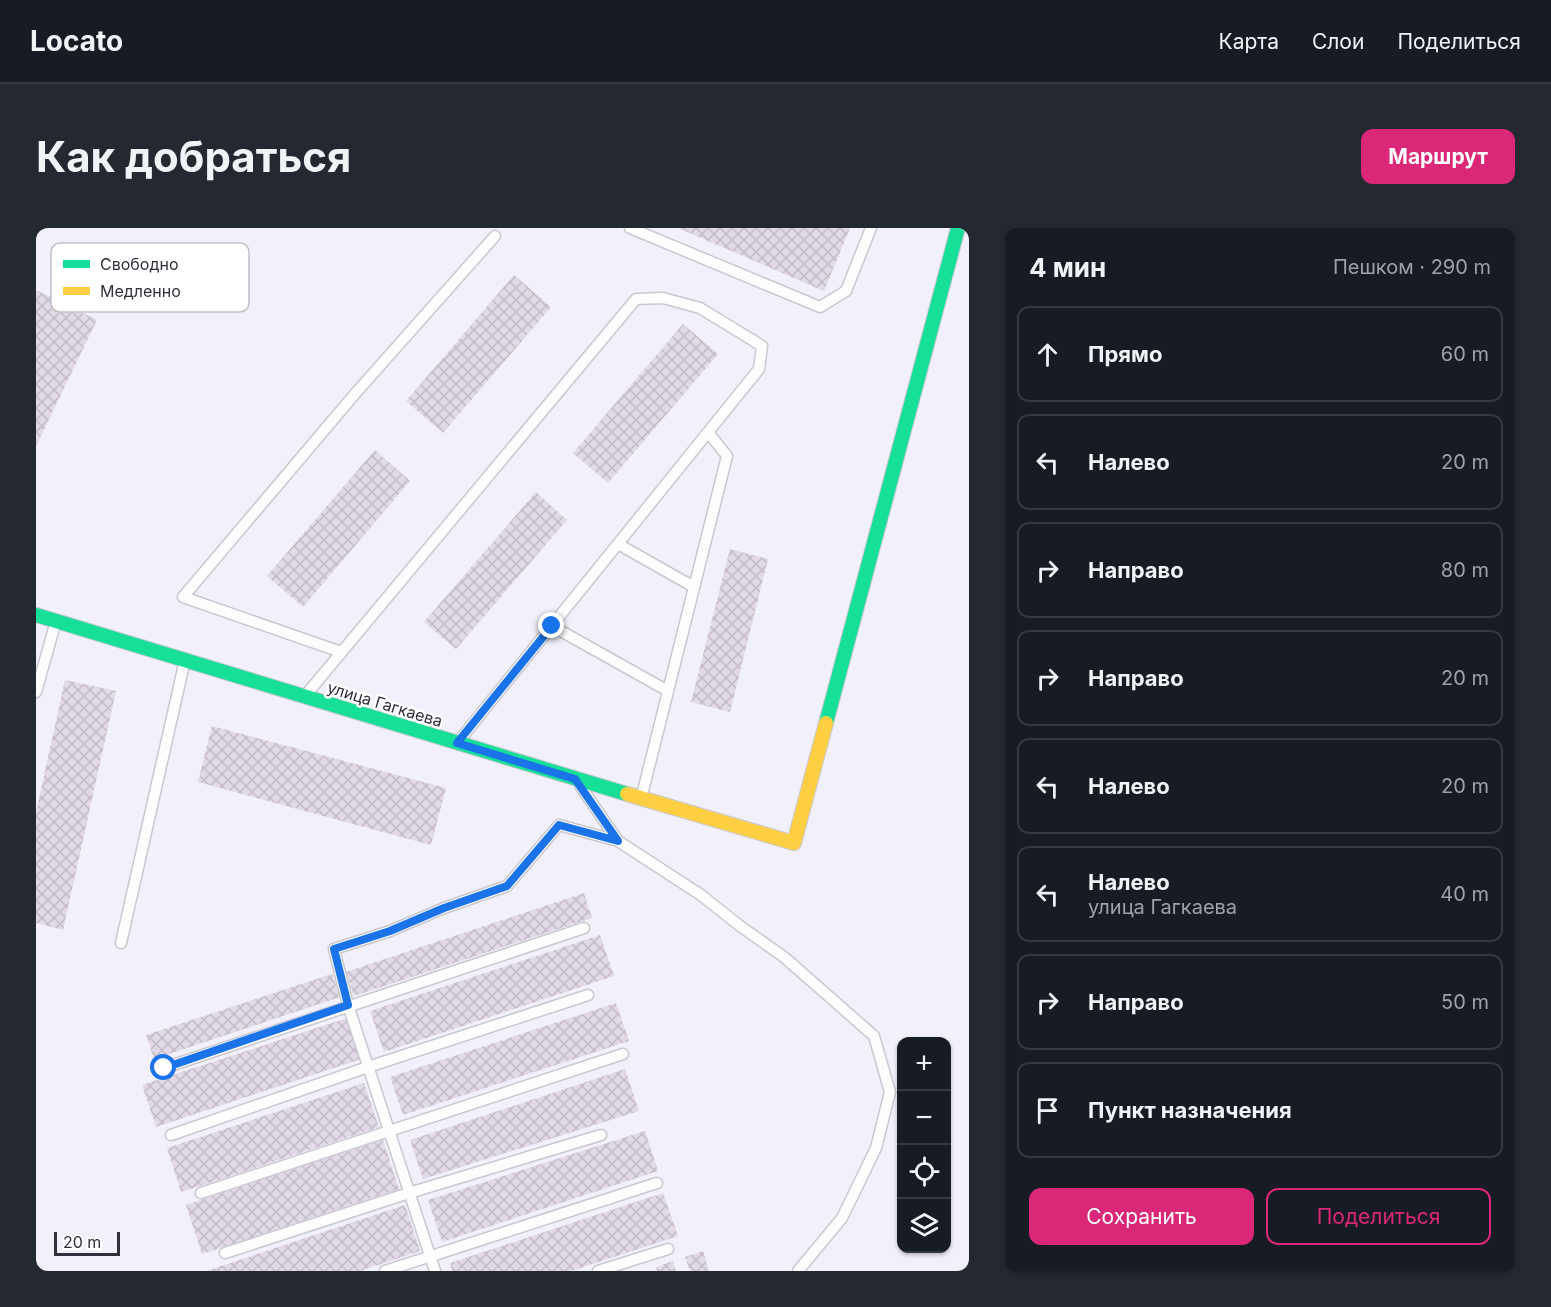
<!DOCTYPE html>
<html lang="ru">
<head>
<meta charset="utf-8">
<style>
  :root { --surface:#171b24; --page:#242831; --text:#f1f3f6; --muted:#9ea1a6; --line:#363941; --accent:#db2777 }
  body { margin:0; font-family:Inter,sans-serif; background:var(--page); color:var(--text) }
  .controls { position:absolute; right:18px; bottom:18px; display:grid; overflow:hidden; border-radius:12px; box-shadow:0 2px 4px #0004 }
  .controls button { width:54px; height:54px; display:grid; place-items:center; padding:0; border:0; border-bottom:2px solid var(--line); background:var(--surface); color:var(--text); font:30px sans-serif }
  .scale { position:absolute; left:18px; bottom:15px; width:66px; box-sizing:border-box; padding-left:6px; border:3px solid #312f3a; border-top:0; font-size:16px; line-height:21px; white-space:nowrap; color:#312f3a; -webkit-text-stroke:4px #fff; paint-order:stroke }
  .stop { position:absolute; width:18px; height:18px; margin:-14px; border:4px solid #1a73e8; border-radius:50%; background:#fff }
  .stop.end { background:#1a73e8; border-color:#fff; box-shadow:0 2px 6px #0008 }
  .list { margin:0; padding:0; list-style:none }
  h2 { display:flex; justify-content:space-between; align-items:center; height:78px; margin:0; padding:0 24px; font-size:26px }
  h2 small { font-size:20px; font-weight:400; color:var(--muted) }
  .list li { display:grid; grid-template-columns:39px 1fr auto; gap:18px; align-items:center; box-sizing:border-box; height:96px; margin:0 12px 12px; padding:0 12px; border:2px solid var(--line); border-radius:12px }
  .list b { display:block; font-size:22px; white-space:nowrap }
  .list p { margin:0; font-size:20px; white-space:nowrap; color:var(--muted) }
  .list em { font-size:20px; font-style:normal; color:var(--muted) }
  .actions { display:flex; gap:12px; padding:18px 24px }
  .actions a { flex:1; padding:14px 0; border:2px solid var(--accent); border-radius:12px; text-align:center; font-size:21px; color:var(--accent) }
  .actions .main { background:var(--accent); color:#fff }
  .icon { flex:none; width:33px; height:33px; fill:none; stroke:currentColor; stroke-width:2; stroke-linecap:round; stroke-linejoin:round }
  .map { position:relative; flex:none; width:933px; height:1043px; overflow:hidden; border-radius:12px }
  header { display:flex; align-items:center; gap:36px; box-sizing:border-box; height:84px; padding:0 30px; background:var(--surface); border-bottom:2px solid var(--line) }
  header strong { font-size:28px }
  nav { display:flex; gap:33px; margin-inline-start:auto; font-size:21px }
  .intro { display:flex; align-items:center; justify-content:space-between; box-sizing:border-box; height:144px; padding:0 36px }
  h1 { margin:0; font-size:42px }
  .button { padding:15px 27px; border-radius:12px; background:var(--accent); color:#fff; font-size:21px; font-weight:700 }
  main { display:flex; gap:36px; padding:0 36px }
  aside { flex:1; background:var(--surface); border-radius:12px; box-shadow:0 2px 4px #0004 }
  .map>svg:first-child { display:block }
  .building { fill:url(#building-cross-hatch) }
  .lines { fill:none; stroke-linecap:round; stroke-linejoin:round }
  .lane-casing { stroke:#c9c8d1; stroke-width:13 }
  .fast-casing { stroke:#c9c8d1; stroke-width:16 }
  .slow-casing { stroke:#c9c8d1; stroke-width:16 }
  .lane { stroke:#fdfdfe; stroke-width:10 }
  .fast { stroke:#16e098; stroke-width:14 }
  .slow { stroke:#ffcf43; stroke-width:14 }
  .route { stroke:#1a73e8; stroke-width:8 }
  .labels { text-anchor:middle; stroke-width:5; stroke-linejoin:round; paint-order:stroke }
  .street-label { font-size:16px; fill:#312f3a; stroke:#fff }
  .key { fill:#fff; stroke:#c1c1c4; stroke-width:1.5 }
  .key-label { font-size:16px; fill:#312f3a }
</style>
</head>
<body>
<header>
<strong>Locato</strong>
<nav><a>Карта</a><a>Слои</a><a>Поделиться</a></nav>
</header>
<div class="intro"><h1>Как добраться</h1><a class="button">Маршрут</a></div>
<main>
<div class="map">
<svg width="933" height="1043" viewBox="0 0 933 1043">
  <defs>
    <pattern id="building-cross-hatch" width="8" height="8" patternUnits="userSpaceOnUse" patternTransform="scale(1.5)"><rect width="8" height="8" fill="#e2d9e7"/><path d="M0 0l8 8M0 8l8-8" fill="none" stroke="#c2bbc7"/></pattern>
  </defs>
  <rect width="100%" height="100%" fill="#f2f0fa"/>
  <path class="building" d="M 642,0 L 814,0 L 788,63 Z
    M 478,47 L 515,79 L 407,205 L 370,173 Z
    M 0,62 L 61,92 L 0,218 Z
    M 647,96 L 682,126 L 572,255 L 537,225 Z
    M 339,222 L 374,253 L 267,379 L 231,348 Z
    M 500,264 L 531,292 L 420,421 L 388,394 Z
    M 694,321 L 732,331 L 694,484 L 655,474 Z
    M 29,452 L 80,463 L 27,702 L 0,695 L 0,584 Z
    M 176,498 L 410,560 L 395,617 L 162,554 Z
    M 548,665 L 556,690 L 318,768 L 310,744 Z
    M 564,707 L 578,748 L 348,824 L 334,783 Z
    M 296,746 L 304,769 L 118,831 L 110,807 Z
    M 580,775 L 593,813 L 367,887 L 354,849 Z
    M 311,790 L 325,831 L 120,899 L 106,857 Z
    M 589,841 L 603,883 L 387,951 L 374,912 Z
    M 328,855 L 343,899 L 145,964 L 131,920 Z
    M 609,903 L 622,943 L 406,1014 L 392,972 Z
    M 347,912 L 363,961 L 166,1026 L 150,977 Z
    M 627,965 L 642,1008 L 535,1043 L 416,1043 L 414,1035 Z
    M 369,977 L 384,1023 L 324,1043 L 170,1043 Z
    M 667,1023 L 673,1043 L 654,1043 L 649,1029 Z
    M 637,1033 L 640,1043 L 621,1043 L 620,1039 Z"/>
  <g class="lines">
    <defs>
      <path id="lane" d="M 594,0 L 784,79 L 810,63 L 835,0
        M 582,316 L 658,359
        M 516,398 L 632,463
        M 305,424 L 147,369 L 318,167 L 459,8
        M 0,464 L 20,393
        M 269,468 L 600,71 L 627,70 L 664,80 L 726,118 L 723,141 L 422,514
        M 545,559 L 582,613
        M 605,571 L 691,228 L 672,204
        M 85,715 L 149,432
        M 128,840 L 548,700
        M 135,907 L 332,839 L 552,767
        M 165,965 L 587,826
        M 189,1025 L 373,965 L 565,907
        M 349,1043 L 621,955
        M 399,1043 L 312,777 L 298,721 L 354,703 L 408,680 L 471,658 L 523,597 L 582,613 L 665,667 L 704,698 L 748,729 L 838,808 L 854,864 L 840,920 L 806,990 L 762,1043
        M 562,1043 L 632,1021"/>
      <path id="fast" d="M 0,387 L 591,566
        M 790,495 L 922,0"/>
      <path id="slow" d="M 591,566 L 758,615 L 790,495"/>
    </defs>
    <use href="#lane" class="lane-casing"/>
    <use href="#fast" class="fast-casing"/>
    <use href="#slow" class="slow-casing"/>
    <use href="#lane" class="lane"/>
    <use href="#fast" class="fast"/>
    <use href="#slow" class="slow"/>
  </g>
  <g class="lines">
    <path class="route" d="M 128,840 L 312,777 L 298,721 L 354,703 L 408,680 L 471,658 L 523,597 L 582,613 L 539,551 L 421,515 L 516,398"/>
  </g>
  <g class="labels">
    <g class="street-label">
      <text transform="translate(349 476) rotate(17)" y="6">улица Гагкаева</text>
    </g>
  </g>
  <rect x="15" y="15" width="198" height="69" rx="9" class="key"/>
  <rect x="27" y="32" width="27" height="8" fill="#16e098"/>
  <rect x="27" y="59" width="27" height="8" fill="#ffcf43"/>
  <g class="key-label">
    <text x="64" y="42">Свободно</text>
    <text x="64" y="69">Медленно</text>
  </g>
</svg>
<div class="controls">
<button>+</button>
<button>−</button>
<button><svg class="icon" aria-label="locate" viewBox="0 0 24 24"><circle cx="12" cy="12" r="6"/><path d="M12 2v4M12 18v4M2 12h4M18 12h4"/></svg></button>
<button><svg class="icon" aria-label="layers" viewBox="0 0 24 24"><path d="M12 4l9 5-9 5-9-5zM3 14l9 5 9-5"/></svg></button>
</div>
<div class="scale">20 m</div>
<div class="stop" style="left:128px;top:840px"></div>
<div class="stop end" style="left:516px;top:398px"></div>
</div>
<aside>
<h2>4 мин<small>Пешком · 290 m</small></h2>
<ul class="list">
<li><svg class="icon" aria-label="ahead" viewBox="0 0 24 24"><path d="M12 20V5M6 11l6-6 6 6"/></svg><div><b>Прямо</b></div><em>60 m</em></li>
<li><svg class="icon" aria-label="left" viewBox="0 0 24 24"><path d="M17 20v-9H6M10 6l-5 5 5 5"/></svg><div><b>Налево</b></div><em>20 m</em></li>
<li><svg class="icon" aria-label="right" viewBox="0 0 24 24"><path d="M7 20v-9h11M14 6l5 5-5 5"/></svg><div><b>Направо</b></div><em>80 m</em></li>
<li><svg class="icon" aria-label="right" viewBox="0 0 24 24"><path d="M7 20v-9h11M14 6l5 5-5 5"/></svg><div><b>Направо</b></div><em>20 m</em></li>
<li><svg class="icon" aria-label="left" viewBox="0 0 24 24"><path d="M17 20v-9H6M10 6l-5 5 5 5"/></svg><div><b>Налево</b></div><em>20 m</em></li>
<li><svg class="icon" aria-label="left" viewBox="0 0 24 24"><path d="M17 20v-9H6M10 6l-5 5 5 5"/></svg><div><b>Налево</b><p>улица Гагкаева</p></div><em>40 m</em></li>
<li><svg class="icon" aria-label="right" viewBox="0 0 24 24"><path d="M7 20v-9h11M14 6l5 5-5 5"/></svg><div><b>Направо</b></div><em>50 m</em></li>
<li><svg class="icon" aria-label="arrive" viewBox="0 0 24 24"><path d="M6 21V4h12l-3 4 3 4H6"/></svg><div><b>Пункт назначения</b></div></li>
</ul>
<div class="actions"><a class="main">Сохранить</a><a>Поделиться</a></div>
</aside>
</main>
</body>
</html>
